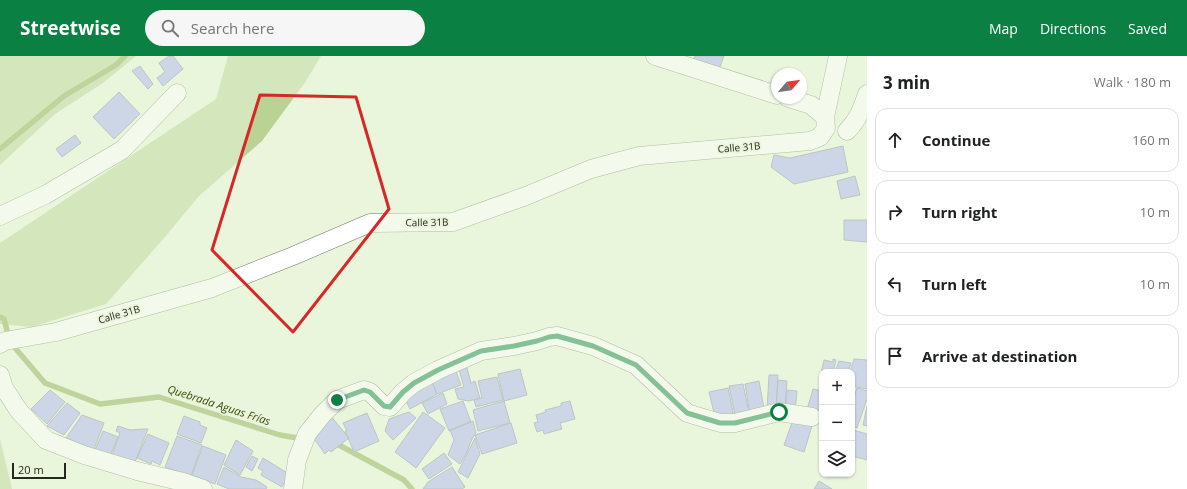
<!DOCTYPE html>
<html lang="en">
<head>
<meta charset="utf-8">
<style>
  :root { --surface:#fff; --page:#f6f6f6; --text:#202124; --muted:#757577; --line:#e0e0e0; --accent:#0b8043 }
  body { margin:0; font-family:"Open Sans",sans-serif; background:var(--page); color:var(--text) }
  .controls { position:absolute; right:12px; bottom:12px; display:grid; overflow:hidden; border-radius:8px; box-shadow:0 1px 3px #0004 }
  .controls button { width:36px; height:36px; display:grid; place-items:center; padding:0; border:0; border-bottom:1px solid var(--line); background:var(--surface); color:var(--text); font:20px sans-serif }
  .compass { position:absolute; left:771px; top:12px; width:36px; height:36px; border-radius:50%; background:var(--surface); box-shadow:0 1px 3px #0004; rotate:61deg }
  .scale { position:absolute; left:12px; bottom:10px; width:54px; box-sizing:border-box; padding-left:4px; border:2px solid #24281e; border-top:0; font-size:11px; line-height:14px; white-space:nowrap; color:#24281e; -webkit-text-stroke:3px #eaf5db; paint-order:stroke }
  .stop { position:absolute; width:12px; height:12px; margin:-9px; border:3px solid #0b8043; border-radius:50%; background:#fff }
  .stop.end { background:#0b8043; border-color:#fff; box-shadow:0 1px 4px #0008 }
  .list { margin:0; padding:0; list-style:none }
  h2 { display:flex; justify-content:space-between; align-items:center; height:52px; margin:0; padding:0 16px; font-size:17px }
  h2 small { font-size:13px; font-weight:400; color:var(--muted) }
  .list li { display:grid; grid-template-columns:26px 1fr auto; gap:12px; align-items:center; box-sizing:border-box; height:64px; margin:0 8px 8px; padding:0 8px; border:1px solid var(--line); border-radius:12px }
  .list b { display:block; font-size:15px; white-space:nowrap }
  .list em { font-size:13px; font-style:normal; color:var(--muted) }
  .icon { flex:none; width:22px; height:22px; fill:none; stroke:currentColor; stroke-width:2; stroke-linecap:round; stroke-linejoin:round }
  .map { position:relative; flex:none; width:867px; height:433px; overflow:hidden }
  header { display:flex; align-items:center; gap:24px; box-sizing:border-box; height:56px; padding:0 20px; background:var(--accent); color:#fff }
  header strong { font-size:19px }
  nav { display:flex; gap:22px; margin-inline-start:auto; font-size:14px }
  .search { width:280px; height:36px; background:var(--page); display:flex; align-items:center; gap:10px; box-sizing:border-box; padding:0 14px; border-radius:22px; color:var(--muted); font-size:15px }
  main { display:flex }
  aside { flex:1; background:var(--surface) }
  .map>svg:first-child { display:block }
  .green { fill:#bbd295 }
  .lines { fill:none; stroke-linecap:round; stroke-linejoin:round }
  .stream { stroke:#8cab50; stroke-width:5.5 }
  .building { fill:#a9aff4; stroke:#898ba4 }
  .street-casing { stroke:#717a62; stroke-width:19 }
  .street { stroke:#fff; stroke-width:18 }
  .route { stroke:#0b8043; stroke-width:5 }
  .marked { fill:none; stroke:#d62828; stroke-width:3; stroke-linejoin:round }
  .labels { text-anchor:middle; stroke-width:4; stroke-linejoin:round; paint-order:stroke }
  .street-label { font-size:10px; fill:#24281e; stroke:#eaf5db }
  .water-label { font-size:11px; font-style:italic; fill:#374a05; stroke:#eaf5db }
</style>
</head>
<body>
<header>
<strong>Streetwise</strong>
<div class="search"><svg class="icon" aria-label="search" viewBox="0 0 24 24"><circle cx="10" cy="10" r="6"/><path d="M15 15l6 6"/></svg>Search here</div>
<nav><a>Map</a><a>Directions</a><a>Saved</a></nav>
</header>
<main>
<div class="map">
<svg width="867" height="433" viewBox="0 0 867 433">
  <rect width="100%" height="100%" fill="#eaf5db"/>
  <path class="green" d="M 0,0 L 136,0 L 103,27 L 55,58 L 0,109 Z
    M 228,0 L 321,0 L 306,25 L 262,85 L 199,140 L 165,181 L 106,248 L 32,271 L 0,268 L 0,187 L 216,43 Z
    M 0,383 L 12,433 L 0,433 Z"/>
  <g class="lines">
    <path class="stream" d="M 0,93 L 64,40 L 116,9 L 125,0
      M 0,261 L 4,263 L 10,286 L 45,327 L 100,348 L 159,341 L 280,379 L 303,383
      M 334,387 L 337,388 L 404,424 L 412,433"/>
  </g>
  <path class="building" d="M 169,0 L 173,0 L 183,13 L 163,30 L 157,22 L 165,16 L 159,7 Z
    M 695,0 L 724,0 L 719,13 L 693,5 Z
    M 140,10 L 153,28 L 148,33 L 132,15 Z
    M 119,36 L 140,58 L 114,83 L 93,61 Z
    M 75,79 L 81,87 L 62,101 L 56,93 Z
    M 843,90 L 848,116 L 794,128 L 771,111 L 774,99 L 790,102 Z
    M 855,120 L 860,139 L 841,143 L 837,125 Z
    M 844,164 L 867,164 L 867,186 L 844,184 Z
    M 833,303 L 836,304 L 833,316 L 822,316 L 822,317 L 821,317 L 824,304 L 833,306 Z
    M 854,303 L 867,304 L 867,333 L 852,330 L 852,316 L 850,316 Z
    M 839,305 L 851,307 L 848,316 L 835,316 Z
    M 466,308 L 471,327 L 475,325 L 480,342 L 469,345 L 458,343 L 455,333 L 464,331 L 458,310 Z
    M 454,310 L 461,329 L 437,338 L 430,321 Z
    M 520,313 L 527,339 L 504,345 L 498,318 Z
    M 769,319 L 778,319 L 776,354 L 767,353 Z
    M 430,321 L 437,338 L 410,353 L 404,341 Z
    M 497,321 L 503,344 L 476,351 L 474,344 L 482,342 L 478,325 Z
    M 778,324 L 787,325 L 785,355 L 776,354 Z
    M 759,325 L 764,352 L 750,359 L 745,328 Z
    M 743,328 L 749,356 L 735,359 L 729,330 Z
    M 728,332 L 734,361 L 716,365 L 709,336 Z
    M 857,332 L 867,335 L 867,343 L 857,372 L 852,370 L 852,346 Z
    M 813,333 L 822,335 L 822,362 L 806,357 Z
    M 50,334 L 65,346 L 47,368 L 31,353 Z
    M 787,334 L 797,335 L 795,356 L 785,355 Z
    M 443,337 L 447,348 L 428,358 L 422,347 Z
    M 463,345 L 471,366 L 449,375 L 440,353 Z
    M 504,345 L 510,367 L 478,375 L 473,354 Z
    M 570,345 L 575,363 L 560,367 L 562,373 L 544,378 L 543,374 L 537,376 L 534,367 L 538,366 L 536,359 L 546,356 L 545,354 L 561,350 L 561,347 Z
    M 67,347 L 80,357 L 64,379 L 47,370 Z
    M 867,350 L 867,370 L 863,369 Z
    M 409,356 L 416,362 L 393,384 L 385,375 L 389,363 Z
    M 423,356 L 445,372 L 416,412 L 395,396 Z
    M 367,357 L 379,385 L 354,396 L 345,375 L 347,375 L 343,367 Z
    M 82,359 L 104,367 L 94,393 L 66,382 Z
    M 330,359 L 349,382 L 331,396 L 329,394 L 325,398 L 312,380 Z
    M 184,360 L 200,366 L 200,369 L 207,372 L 201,387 L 177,378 Z
    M 794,361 L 813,367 L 804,396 L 784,389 Z
    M 473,365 L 476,377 L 472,383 L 466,398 L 460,408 L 448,399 L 454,384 L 450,374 Z
    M 511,367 L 517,387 L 482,398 L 475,379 Z
    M 118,370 L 130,374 L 145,373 L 148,373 L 135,406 L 112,399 L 120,377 L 116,375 Z
    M 853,374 L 867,378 L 867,404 L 852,400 Z
    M 103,375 L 118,381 L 110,400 L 95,394 Z
    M 148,378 L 169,387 L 160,409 L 152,405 L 151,408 L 137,402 Z
    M 177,380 L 202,389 L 191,420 L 165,411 Z
    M 475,382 L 480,398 L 468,422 L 458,416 Z
    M 236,384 L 253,395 L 240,419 L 224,409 Z
    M 203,390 L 226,399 L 215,428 L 192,419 Z
    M 444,397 L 452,408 L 429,423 L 422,413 Z
    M 252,400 L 258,403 L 252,415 L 246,411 Z
    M 263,402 L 289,418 L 282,431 L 261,419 L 263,415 L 258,412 Z
    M 224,411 L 241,421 L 256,424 L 267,431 L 266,433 L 229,433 L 217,428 Z
    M 452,411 L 465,431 L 462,433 L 423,433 L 428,426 Z
    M 819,425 L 832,433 L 814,433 Z"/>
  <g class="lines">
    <defs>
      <path id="street" d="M 655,0 L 777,39
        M 825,61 L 838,0
        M 847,75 C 858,64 862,53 867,38
        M 0,160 L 45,139 L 122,94 L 177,37
        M 0,288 L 5,285 L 56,276 L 212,232 L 293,200 L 370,167 L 453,166 L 526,140 L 591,113 L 639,100 L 810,85 L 820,81 L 826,72 L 825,61 L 811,49 L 788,42
        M 0,319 L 4,332 L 19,355 L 46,384 L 84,399 L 137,415 L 183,426 L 203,433
        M 293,433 L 297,404 L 307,378 L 322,359 L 337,344 L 364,334 L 370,336 L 384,350 L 390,351 L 403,336 L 414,327 L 438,314 L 481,295 L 514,290 L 537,285 L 549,281 L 557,280 L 593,290 L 636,309 L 687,357 L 720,367 L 735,367 L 779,356 L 812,361"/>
    </defs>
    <use href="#street" class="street-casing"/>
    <use href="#street" class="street"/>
  </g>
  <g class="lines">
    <path class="route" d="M 337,344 L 364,334 L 370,336 L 384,350 L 390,351 L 403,336 L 414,327 L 438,314 L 481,295 L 514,290 L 537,285 L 549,281 L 557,280 L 593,290 L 636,309 L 687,357 L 720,367 L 735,367 L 779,356"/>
  </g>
  <path d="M0 0H867V433H0ZM 260,39 L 356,41 L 389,153 L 293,276 L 212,194 Z" fill="#eaf5db" fill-opacity=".55" fill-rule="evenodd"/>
  <path class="marked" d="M 260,39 L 356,41 L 389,153 L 293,276 L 212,194 Z"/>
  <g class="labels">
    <g class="street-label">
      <text transform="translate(739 91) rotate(-5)" y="4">Calle 31B</text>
      <text transform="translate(427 166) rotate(-1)" y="4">Calle 31B</text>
      <text transform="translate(119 258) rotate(-16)" y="4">Calle 31B</text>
    </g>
    <g class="water-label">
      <text transform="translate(219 349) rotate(18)" y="4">Quebrada Aguas Frías</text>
    </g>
  </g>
</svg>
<div class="controls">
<button>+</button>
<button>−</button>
<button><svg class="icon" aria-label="layers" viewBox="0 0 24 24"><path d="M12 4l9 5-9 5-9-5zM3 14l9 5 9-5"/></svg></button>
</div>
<svg class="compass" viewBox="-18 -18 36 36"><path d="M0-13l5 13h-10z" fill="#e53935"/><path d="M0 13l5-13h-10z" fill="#757577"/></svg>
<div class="scale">20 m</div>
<div class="stop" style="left:779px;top:356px"></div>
<div class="stop end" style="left:337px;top:344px"></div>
</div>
<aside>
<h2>3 min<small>Walk · 180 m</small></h2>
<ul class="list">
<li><svg class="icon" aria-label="ahead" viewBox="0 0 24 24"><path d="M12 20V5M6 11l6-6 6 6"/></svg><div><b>Continue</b></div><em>160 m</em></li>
<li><svg class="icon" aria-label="right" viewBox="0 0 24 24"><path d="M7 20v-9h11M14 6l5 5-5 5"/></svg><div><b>Turn right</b></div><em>10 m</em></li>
<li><svg class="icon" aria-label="left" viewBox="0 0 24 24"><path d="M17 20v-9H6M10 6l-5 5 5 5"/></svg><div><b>Turn left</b></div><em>10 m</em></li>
<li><svg class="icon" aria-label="arrive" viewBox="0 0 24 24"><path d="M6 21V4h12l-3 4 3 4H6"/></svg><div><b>Arrive at destination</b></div></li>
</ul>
</aside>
</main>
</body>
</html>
